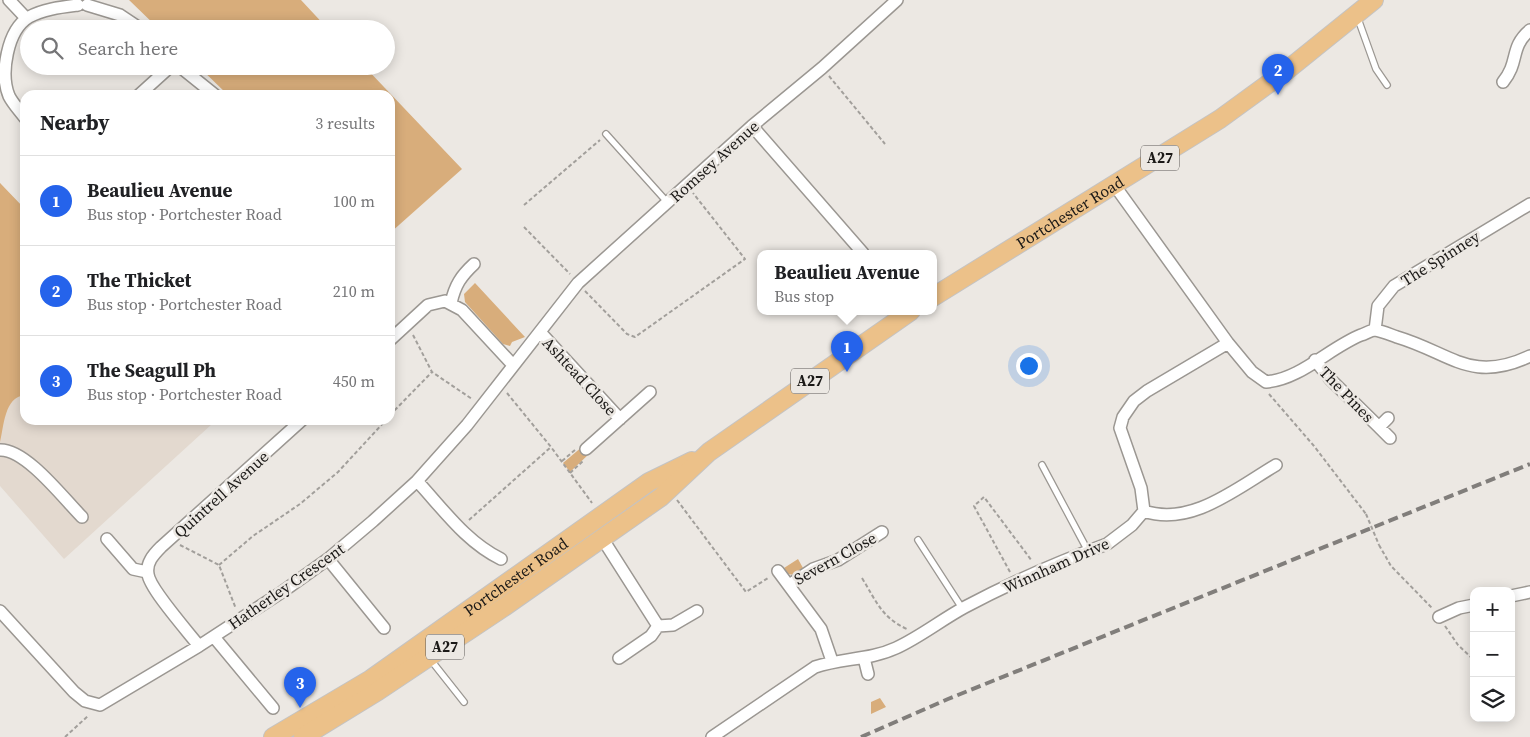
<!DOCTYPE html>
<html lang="en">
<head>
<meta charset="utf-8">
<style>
  :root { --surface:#fff; --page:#f6f6f6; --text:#202124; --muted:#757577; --line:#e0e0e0; --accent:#2563eb }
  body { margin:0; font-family:"Source Serif 4",serif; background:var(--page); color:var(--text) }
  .controls { position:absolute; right:15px; bottom:15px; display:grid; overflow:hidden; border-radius:10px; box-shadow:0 2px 12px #0003 }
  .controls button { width:45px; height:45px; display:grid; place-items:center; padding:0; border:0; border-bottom:1px solid var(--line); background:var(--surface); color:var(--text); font:25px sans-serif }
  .you { position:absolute; left:1028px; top:365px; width:18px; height:18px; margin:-12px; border:4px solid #fff; border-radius:50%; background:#1a73e8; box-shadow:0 0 0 8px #1a73e833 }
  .badge { display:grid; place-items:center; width:32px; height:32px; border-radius:50%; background:var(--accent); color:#fff; font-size:16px; font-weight:700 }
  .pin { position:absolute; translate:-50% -41px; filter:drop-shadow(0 1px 2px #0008) }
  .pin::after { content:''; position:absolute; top:26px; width:18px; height:15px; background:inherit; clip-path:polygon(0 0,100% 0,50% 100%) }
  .popup { position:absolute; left:757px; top:250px; width:180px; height:65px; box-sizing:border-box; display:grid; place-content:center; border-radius:10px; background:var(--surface); filter:drop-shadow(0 1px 4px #0005); font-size:16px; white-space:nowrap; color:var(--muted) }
  .popup b { font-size:19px; color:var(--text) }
  .popup::after { content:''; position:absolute; left:50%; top:100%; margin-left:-10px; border:10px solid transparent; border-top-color:var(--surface) }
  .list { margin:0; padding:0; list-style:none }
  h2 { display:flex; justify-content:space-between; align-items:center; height:65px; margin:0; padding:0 20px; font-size:21px }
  h2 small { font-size:16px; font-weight:400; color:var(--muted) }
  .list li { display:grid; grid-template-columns:32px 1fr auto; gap:15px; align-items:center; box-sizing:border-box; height:90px; padding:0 20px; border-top:1px solid var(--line) }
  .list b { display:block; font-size:19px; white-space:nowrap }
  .list p { margin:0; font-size:16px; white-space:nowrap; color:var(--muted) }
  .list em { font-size:16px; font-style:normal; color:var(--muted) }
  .icon { flex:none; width:28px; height:28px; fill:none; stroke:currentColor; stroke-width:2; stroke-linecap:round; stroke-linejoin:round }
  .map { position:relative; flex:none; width:1530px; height:737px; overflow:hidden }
  .search { position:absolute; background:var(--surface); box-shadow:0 2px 12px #0003; left:20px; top:20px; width:375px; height:55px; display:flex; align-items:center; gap:12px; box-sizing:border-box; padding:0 18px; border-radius:28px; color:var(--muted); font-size:19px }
  .panel { position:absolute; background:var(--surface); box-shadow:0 2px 12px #0003; left:20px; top:90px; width:375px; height:335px; border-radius:15px }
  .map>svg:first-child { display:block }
  .built { fill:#e3d9cf }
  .green { fill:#d8ad7b }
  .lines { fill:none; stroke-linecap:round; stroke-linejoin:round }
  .service-casing { stroke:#9b9792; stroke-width:8 }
  .minor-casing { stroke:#9b9792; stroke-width:14 }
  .primary-casing { stroke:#c4c3c3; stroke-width:20 }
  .path { stroke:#a29f9b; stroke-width:2; stroke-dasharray:4 2.5; stroke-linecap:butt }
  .service { stroke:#fff; stroke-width:5.5 }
  .minor { stroke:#fff; stroke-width:11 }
  .primary { stroke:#ecc189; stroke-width:18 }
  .rail { stroke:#817e7b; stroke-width:4; stroke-dasharray:10 5; stroke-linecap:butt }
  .path-bridge { stroke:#a29f9b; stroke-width:2; stroke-dasharray:4 2.5; stroke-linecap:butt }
  .labels { text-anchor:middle; stroke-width:5; stroke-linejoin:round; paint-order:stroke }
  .shield { fill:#ece8e3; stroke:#5a5754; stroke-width:1 }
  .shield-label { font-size:15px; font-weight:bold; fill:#1b1917 }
  .street-label { font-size:16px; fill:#1b1917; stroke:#ece8e3 }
</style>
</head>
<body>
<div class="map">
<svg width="1530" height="737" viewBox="0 0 1530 737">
  <rect width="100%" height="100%" fill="#ece8e3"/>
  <path class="built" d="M 0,183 L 25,211 L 25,420 L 208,420 L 212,424 L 64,559 L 0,486 Z"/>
  <path class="green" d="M 129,0 L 301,0 L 328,29 L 159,29 Z
    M 198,66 L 364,66 L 462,169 L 390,233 L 390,95 L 228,95 Z
    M 0,183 L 25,209 L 25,395 C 4,397 4,427 0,442 Z
    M 475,283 L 525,337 L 512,342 L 510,346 L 503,344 L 465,302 L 464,294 Z
    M 583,446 L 589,454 L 570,472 L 563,463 Z
    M 798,559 L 803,568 L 794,575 L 788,574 L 784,568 Z
    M 880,698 L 886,707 L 871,714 L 871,702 Z"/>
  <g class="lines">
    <defs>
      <path id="service" d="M 1357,16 L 1376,69 L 1387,85
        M 606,134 L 668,203
        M 1042,465 L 1088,551
        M 918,540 L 962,608
        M 430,659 L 464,702"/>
      <path id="minor" d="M 9,0 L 26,18
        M 87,5 L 120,15 L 141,29
        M 179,66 L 215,95
        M 1503,82 C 1520,61 1509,48 1530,30
        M 139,95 L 171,66
        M 25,118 C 20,111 13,104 9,96 C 0,74 7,30 29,17 C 43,9 62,7 78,5
        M 752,126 L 863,253
        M 1115,186 L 1228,343 L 1252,372 L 1266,382 C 1301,379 1329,348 1361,335 C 1365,334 1371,330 1375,330 C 1382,331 1391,335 1397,337 C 1451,353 1471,384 1530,356
        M 451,303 C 455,285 461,276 474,264
        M 1375,330 L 1378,306 L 1394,286 L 1530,204
        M 540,332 L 620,419
        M 390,340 L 428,305 L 445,301 L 462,310 L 513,365
        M 1315,360 L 1330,379 L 1379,427 L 1388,418
        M 1379,427 L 1390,438
        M 586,449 L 650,392
        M 0,450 C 26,449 64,499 82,517
        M 417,481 C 443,509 466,542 501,559
        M 1144,511 C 1191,527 1237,488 1276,465
        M 602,538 L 658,626 L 673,625 L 697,611
        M 107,539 L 133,569 L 147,572
        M 328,559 L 384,628
        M 778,571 L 821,629 L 832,661
        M 789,585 L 813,569 L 838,560 L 882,532
        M 1511,596 L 1530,592
        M 0,611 L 74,692 L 85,701 L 100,705 L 199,646 L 282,592 L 328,559 L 373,521 L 417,481 L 467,425 L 578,283 L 752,126 L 822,68 L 897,0
        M 1439,617 L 1459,608 L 1474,605
        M 214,637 L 273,708
        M 199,646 C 189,633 149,588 148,574 C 146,563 153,555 161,547 L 302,420
        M 619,658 L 651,636 L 658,626
        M 864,658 L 868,674
        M 712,737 L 815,667 C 842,658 870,660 896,648 C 920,637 941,620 965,607 C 1010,583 1058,562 1107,544 L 1132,525 L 1144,511 L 1141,488 L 1120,428 L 1123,417 L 1134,401 L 1147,391 L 1228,343"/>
      <g id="primary">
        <path id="s1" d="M 933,297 L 1220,119 L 1286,71 L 1374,0"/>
        <path id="s2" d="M 273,737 L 371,679 L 649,482 L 692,461"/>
        <path d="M 303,737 L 378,691 L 504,607 L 661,497 L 709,452 L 911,311"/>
      </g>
    </defs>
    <use href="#service" class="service-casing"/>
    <use href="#minor" class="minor-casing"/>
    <use href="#primary" class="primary-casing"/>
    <path class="path" d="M 829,76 L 885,144
      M 524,205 L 600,140
      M 524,227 L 570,274
      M 585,291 L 627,334 L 635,337 L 745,259 L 693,193
      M 413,335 L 432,372 L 472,399
      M 507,393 L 551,447 L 592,503
      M 1269,394 L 1314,446 L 1366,514
      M 390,415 L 432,372
      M 562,461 L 575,450
      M 570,473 L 583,461
      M 677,500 L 746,592 L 768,578
      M 469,520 L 551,447
      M 180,545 L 219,565 L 236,609
      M 1379,545 L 1391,566 L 1432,608
      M 219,565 L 253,536 L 300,504 L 338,472 L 386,420
      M 1010,572 L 974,506 L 984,497 L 1032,561
      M 862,578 C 876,601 882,618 907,629
      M 1445,626 L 1458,645 L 1474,660
      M 65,737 L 89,715"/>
    <use href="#service" class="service"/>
    <use href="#minor" class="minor"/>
    <use href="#primary" class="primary"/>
    <path class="rail" d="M 861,737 L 948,699 L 1530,464"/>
    <path class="path-bridge" d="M 1366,514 L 1379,545"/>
  </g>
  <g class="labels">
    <g class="shield">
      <rect x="1141" y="145.5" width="38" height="25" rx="4"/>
      <rect x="791" y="368.5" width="38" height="25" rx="4"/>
      <rect x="426" y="634.5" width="38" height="25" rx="4"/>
    </g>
    <g class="shield-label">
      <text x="1160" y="163">A27</text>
      <text x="810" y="386">A27</text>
      <text x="445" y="652">A27</text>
    </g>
    <g class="street-label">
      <text transform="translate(714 161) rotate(-42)" y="6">Romsey Avenue</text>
      <text dy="6" stroke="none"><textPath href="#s1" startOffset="161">Portchester Road</textPath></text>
      <text transform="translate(1440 258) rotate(-32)" y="6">The Spinney</text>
      <text transform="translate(580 376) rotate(47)" y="6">Ashtead Close</text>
      <text transform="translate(1347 394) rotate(46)" y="6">The Pines</text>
      <text transform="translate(221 494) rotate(-42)" y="6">Quintrell Avenue</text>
      <text transform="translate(835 558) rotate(-29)" y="6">Severn Close</text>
      <text transform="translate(1056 565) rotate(-24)" y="6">Winnham Drive</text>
      <text dy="6" stroke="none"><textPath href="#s2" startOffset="291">Portchester Road</textPath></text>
      <text transform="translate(286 586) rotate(-35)" y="6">Hatherley Crescent</text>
    </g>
  </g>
</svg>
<div class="controls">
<button>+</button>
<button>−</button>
<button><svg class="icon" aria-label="layers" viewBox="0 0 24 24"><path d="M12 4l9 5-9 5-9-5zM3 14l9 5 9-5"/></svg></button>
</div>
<div class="you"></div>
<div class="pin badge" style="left:847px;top:372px">1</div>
<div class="popup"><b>Beaulieu Avenue</b>Bus stop</div>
<div class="pin badge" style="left:1278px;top:95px">2</div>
<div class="pin badge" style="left:300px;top:708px">3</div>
<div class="search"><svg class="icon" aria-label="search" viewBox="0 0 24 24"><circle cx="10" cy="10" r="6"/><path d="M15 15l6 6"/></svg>Search here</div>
<section class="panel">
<h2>Nearby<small>3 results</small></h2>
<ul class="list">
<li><span class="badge">1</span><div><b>Beaulieu Avenue</b><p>Bus stop · Portchester Road</p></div><em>100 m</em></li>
<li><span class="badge">2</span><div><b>The Thicket</b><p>Bus stop · Portchester Road</p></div><em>210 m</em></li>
<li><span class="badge">3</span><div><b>The Seagull Ph</b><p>Bus stop · Portchester Road</p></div><em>450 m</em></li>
</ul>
</section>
</div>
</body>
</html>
